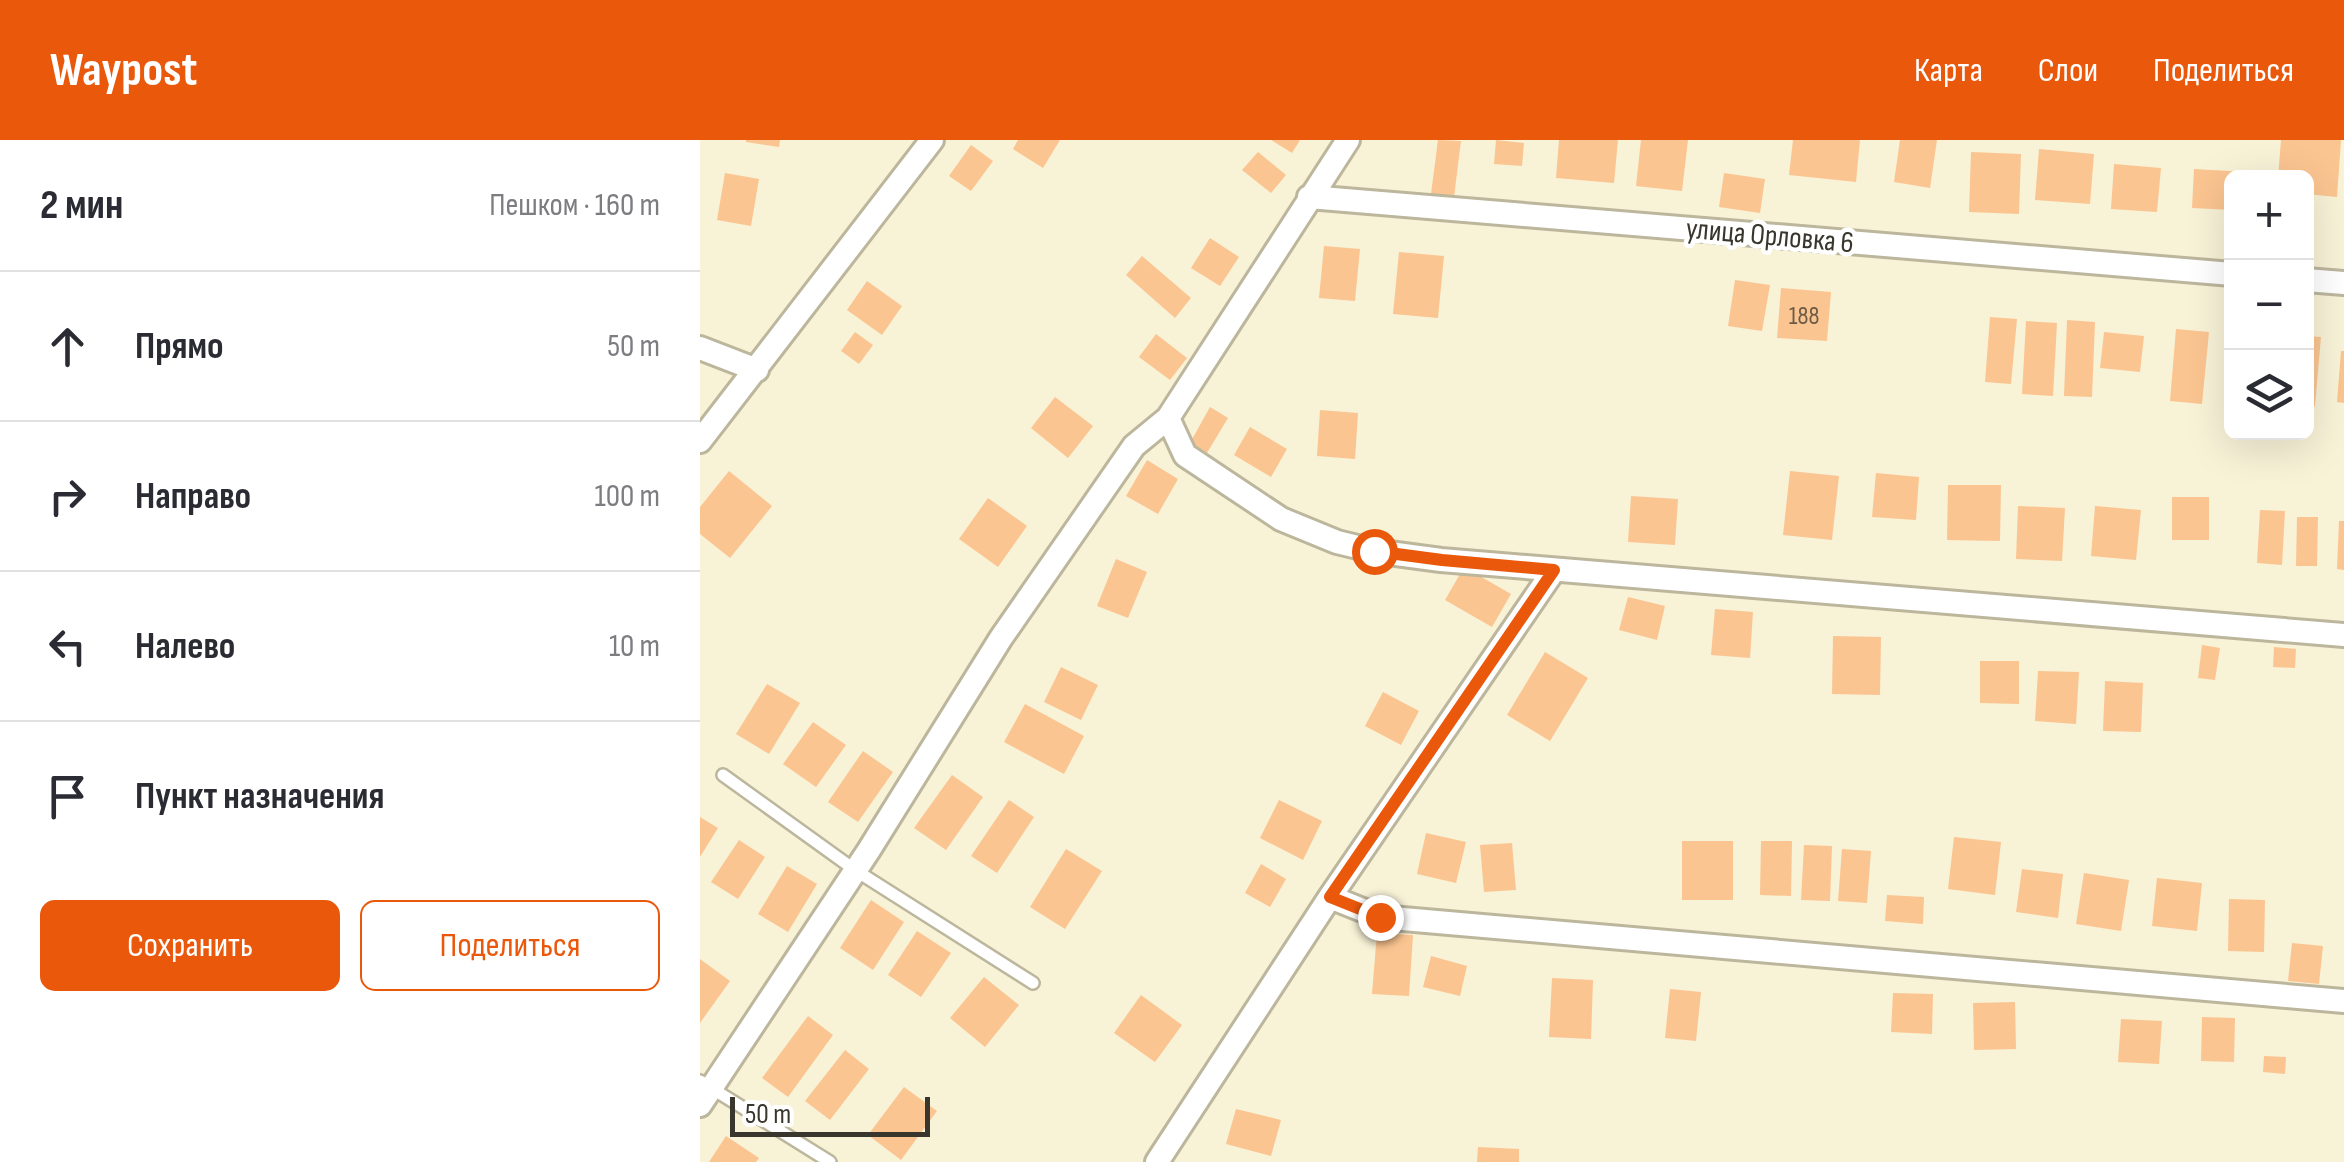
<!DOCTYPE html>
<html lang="ru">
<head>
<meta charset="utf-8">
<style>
  :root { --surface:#fff; --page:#f7f7f7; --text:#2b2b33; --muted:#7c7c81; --line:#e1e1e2; --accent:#ea580c }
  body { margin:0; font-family:"Sofia Sans Condensed",sans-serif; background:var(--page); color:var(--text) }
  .controls { position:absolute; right:30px; top:30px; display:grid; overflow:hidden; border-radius:15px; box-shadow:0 10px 40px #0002 }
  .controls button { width:90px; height:90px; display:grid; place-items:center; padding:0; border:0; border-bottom:2px solid var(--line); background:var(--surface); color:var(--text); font:50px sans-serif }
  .scale { position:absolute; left:30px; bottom:25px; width:200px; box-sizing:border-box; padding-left:10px; border:5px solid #39372d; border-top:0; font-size:28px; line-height:35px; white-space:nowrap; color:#39372d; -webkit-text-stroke:8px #fff; paint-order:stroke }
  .stop { position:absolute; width:30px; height:30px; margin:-22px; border:8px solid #ea580c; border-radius:50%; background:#fff }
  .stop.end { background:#ea580c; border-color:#fff; box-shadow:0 2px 10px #0008 }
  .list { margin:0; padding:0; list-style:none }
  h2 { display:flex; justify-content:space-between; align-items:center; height:130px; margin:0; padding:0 40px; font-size:42px }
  h2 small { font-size:32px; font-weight:400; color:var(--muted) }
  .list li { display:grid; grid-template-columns:65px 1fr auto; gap:30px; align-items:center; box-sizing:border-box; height:150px; padding:0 40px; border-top:2px solid var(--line) }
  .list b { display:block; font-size:38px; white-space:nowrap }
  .list em { font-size:32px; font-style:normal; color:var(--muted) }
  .actions { display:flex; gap:20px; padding:30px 40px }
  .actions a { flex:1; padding:22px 0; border:2px solid var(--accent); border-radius:15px; text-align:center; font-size:35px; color:var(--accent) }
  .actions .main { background:var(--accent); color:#fff }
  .icon { flex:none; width:55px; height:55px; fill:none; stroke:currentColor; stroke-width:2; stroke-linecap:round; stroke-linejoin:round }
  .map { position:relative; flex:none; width:1644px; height:1022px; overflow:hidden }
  header { display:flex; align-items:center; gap:60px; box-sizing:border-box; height:140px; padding:0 50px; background:var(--accent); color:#fff }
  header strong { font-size:48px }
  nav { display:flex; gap:55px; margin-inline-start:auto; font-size:35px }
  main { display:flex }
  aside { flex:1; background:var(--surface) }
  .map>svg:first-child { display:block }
  .building { fill:#fbc591 }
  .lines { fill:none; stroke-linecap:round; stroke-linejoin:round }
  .service-casing { stroke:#bcb69d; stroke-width:16 }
  .minor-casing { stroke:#bcb69d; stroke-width:28 }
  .service { stroke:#fff; stroke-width:11 }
  .minor { stroke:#fff; stroke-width:22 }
  .route { stroke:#ea580c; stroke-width:12 }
  .labels { text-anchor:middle; stroke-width:9; stroke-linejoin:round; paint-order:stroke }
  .number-label { font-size:25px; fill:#6a5a46 }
  .street-label { font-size:30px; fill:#39372d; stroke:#fff }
</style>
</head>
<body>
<header>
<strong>Waypost</strong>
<nav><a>Карта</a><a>Слои</a><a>Поделиться</a></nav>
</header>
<main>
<aside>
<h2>2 мин<small>Пешком · 160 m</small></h2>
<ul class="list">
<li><svg class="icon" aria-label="ahead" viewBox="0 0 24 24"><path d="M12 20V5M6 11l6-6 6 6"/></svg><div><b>Прямо</b></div><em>50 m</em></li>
<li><svg class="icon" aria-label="right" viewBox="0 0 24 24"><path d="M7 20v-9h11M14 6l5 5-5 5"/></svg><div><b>Направо</b></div><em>100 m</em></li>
<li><svg class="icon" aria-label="left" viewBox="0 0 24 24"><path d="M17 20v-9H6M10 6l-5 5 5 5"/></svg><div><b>Налево</b></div><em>10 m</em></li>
<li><svg class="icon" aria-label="arrive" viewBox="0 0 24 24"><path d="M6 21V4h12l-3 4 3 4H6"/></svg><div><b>Пункт назначения</b></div></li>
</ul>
<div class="actions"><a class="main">Сохранить</a><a>Поделиться</a></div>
</aside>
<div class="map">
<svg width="1644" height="1022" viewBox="0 0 1644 1022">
  <rect width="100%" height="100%" fill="#f8f2d7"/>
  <path class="building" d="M 46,0 L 80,0 L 79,7 L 46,2 Z
    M 318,0 L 360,0 L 343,28 L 313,9 Z
    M 571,0 L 600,0 L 592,13 Z
    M 738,0 L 761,1 L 754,57 L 731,54 Z
    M 796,0 L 824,3 L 822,26 L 794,24 Z
    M 859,0 L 918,0 L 914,43 L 856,38 Z
    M 941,0 L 988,0 L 982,51 L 936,46 Z
    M 1093,0 L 1160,0 L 1156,42 L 1089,35 Z
    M 1200,0 L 1237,0 L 1230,48 L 1194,42 Z
    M 1581,0 L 1641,0 L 1637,57 L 1606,54 L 1606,38 L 1578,38 Z
    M 271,5 L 293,21 L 271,51 L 249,36 Z
    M 1339,9 L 1394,14 L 1390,64 L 1335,60 Z
    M 558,12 L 586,35 L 571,53 L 542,30 Z
    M 1271,12 L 1321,14 L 1319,74 L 1269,72 Z
    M 1414,24 L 1461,28 L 1457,72 L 1411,69 Z
    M 1494,29 L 1546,32 L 1545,38 L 1532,38 L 1532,70 L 1492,68 Z
    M 25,33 L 59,39 L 51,86 L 17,80 Z
    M 1024,33 L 1065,39 L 1060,73 L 1019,67 Z
    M 510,98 L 539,117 L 520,146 L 491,128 Z
    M 624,106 L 660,109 L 655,161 L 619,158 Z
    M 699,112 L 744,116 L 738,178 L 693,174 Z
    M 442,116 L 491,158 L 475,178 L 426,135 Z
    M 1035,140 L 1070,145 L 1062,191 L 1028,186 Z
    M 167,141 L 202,166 L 182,195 L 147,170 Z
    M 1081,148 L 1131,152 L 1127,201 L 1077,198 Z
    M 1290,177 L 1317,179 L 1311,244 L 1285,242 Z
    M 1367,180 L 1395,182 L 1392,257 L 1364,256 Z
    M 1326,181 L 1357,183 L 1353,256 L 1322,254 Z
    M 1476,189 L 1509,192 L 1502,264 L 1470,261 Z
    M 155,192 L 173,205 L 159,224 L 141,211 Z
    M 1404,192 L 1444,196 L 1440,232 L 1400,228 Z
    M 456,194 L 487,218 L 470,240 L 439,217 Z
    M 1606,196 L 1621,197 L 1615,266 L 1606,266 Z
    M 1641,211 L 1644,211 L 1644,263 L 1637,262 Z
    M 355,257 L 393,286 L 368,318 L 331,288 Z
    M 510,267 L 528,278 L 507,313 L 490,303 Z
    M 620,270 L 658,273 L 655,319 L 617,316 Z
    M 550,287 L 587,309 L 571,337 L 534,315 Z
    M 447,320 L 478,339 L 458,374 L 426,356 Z
    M 29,331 L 72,366 L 30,418 L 0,394 L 0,367 Z
    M 1090,331 L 1139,336 L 1132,400 L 1083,395 Z
    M 1176,333 L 1219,337 L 1216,380 L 1172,377 Z
    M 1248,345 L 1301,345 L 1300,401 L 1247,400 Z
    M 931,356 L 978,359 L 975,405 L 928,402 Z
    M 1472,357 L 1509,357 L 1509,400 L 1472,400 Z
    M 288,358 L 327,386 L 298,427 L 259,399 Z
    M 1318,366 L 1365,368 L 1362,421 L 1316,419 Z
    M 1395,366 L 1441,370 L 1436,420 L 1391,416 Z
    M 1560,370 L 1585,371 L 1582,425 L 1557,423 Z
    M 1597,377 L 1618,377 L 1617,426 L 1596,426 Z
    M 1639,381 L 1644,381 L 1644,430 L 1637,429 Z
    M 416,419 L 447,432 L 428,478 L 397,466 Z
    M 764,427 L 811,454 L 792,487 L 745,460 Z
    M 928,457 L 965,466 L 957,500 L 919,490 Z
    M 1015,469 L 1053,472 L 1050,518 L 1011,515 Z
    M 1133,496 L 1181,497 L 1180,555 L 1132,554 Z
    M 1502,505 L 1520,508 L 1515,540 L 1498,538 Z
    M 1574,507 L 1596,509 L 1595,528 L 1573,527 Z
    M 845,512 L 888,538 L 850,601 L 807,575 Z
    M 1280,521 L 1319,521 L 1319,564 L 1280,563 Z
    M 361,527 L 398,545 L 381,580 L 344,562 Z
    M 1338,531 L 1379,532 L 1376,584 L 1335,581 Z
    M 1405,541 L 1443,543 L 1441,592 L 1403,591 Z
    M 67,544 L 100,563 L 69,614 L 36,594 Z
    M 683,552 L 719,571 L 701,605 L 665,586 Z
    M 325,564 L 384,596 L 364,634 L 304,602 Z
    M 113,582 L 146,605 L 116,647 L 83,624 Z
    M 163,611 L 193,632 L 158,682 L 128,662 Z
    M 252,635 L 283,657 L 246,710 L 214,688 Z
    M 309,660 L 334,677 L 297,733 L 271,716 Z
    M 579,660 L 622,681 L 603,720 L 560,698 Z
    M 0,677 L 18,688 L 0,717 Z
    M 726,693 L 766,702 L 756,743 L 717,734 Z
    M 1254,697 L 1301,702 L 1295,755 L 1248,749 Z
    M 39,700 L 65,717 L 38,759 L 11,742 Z
    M 982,701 L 1033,701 L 1033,760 L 982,760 Z
    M 1061,701 L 1092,701 L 1091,756 L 1060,755 Z
    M 812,703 L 816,750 L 784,752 L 780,705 Z
    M 1104,705 L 1132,706 L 1130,761 L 1101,760 Z
    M 366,709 L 402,731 L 365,789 L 330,767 Z
    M 1142,709 L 1171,711 L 1167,763 L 1138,761 Z
    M 561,724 L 586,739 L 570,767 L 545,753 Z
    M 87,726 L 117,744 L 88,792 L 58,774 Z
    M 1322,729 L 1363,734 L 1358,778 L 1316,772 Z
    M 1384,733 L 1429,740 L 1421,791 L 1376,784 Z
    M 1457,738 L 1502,743 L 1497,791 L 1452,786 Z
    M 1187,755 L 1224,757 L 1223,784 L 1185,781 Z
    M 1529,759 L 1565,760 L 1564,812 L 1528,811 Z
    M 171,760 L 204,782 L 173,830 L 140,808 Z
    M 217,791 L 251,813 L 221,857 L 188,835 Z
    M 677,793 L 713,795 L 709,856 L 672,854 Z
    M 1592,803 L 1623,806 L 1619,844 L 1588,841 Z
    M 731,816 L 767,826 L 760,856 L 723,847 Z
    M 0,819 L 30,841 L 0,883 Z
    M 284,837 L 319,865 L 285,907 L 250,878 Z
    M 852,838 L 893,840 L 891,899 L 849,897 Z
    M 970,849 L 1001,852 L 996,901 L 965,898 Z
    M 1193,853 L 1233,854 L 1232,894 L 1191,892 Z
    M 441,855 L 482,885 L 455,922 L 414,893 Z
    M 1315,862 L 1316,909 L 1274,910 L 1273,863 Z
    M 108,876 L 133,895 L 88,957 L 62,938 Z
    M 1502,877 L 1535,878 L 1534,922 L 1501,921 Z
    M 1421,879 L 1462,881 L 1459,924 L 1418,922 Z
    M 145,910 L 169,929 L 130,980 L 105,961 Z
    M 1564,916 L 1586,917 L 1585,934 L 1563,932 Z
    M 204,947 L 237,971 L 201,1020 L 168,995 Z
    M 536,969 L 581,980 L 571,1016 L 526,1004 Z
    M 26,996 L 59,1018 L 56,1022 L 9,1022 Z
    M 778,1007 L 819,1009 L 819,1022 L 777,1022 Z"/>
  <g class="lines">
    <defs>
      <path id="service" d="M 23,635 L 155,730 L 333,843
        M 0,941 L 130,1022"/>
      <path id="minor" d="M 609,57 L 1532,134
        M 1606,140 L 1644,143
        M 0,208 L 57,230
        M 468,278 L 485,315 L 581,379 L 637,402 L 674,411 L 741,420 L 1644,495
        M 0,301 L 232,0
        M 630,757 L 680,777 L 1644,861
        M 0,965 L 169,710 L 301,498 L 434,306 L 468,278 L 648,0
        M 457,1022 L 630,757 L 854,430"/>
    </defs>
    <use href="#service" class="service-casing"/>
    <use href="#minor" class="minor-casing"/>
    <use href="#service" class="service"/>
    <use href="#minor" class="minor"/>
  </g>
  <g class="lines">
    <path class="route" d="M 674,411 L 742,420 L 854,430 L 630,757 L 680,777"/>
  </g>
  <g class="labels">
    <g class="number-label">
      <text x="1104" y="184">188</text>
    </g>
    <g class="street-label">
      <text transform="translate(1070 95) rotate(5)" y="10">улица Орловка 6</text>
    </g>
  </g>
</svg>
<div class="controls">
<button>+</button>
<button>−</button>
<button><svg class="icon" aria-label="layers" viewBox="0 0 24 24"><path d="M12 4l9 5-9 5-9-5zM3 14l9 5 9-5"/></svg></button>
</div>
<div class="scale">50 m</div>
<div class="stop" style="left:674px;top:411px"></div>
<div class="stop end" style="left:680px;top:777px"></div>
</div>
</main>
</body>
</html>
